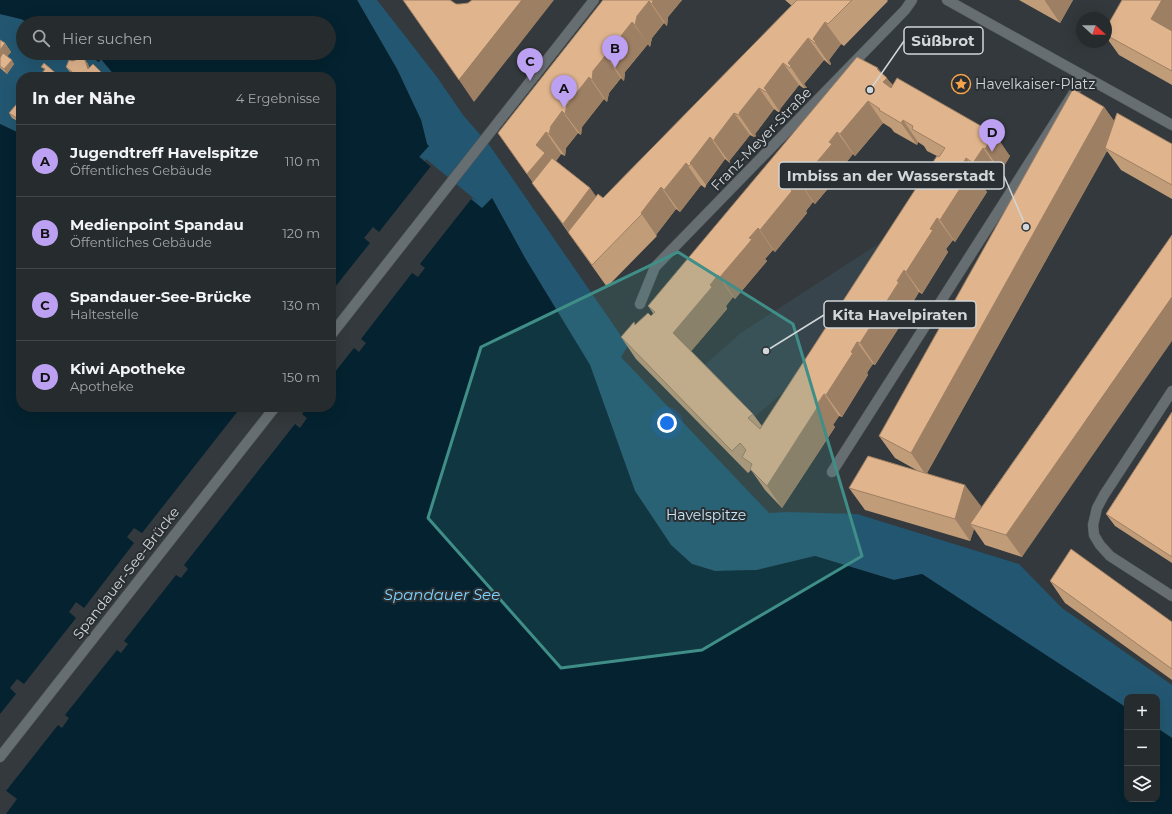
<!DOCTYPE html>
<html lang="de">
<head>
<meta charset="utf-8">
<style>
  :root { --surface:#262b2d; --page:#2e3335; --text:#f1f3f6; --muted:#a4a7aa; --line:#424749; --accent:#bca0f2 }
  body { margin:0; font-family:Montserrat,sans-serif; background:var(--page); color:var(--text) }
  .controls { position:absolute; right:12px; bottom:12px; display:grid; overflow:hidden; border-radius:8px; box-shadow:0 4px 16px #0002 }
  .controls button { width:36px; height:36px; display:grid; place-items:center; padding:0; border:0; border-bottom:1px solid var(--line); background:var(--surface); color:var(--text); font:20px sans-serif }
  .compass { position:absolute; left:1076px; top:12px; width:36px; height:36px; border-radius:50%; background:var(--surface); box-shadow:0 4px 16px #0002; rotate:111deg }
  .you { position:absolute; left:667px; top:423px; width:14px; height:14px; margin:-10px; border:3px solid #fff; border-radius:50%; background:#1a73e8; box-shadow:0 0 0 6px #1a73e833 }
  .badge { display:grid; place-items:center; width:26px; height:26px; border-radius:50%; background:var(--accent); color:#111; font-size:13px; font-weight:700 }
  .pin { position:absolute; translate:-50% -33px; filter:drop-shadow(0 1px 2px #0008) }
  .pin::after { content:''; position:absolute; top:21px; width:14px; height:12px; background:inherit; clip-path:polygon(0 0,100% 0,50% 100%) }
  .list { margin:0; padding:0; list-style:none }
  h2 { display:flex; justify-content:space-between; align-items:center; height:52px; margin:0; padding:0 16px; font-size:17px }
  h2 small { font-size:13px; font-weight:400; color:var(--muted) }
  .list li { display:grid; grid-template-columns:26px 1fr auto; gap:12px; align-items:center; box-sizing:border-box; height:72px; padding:0 16px; border-top:1px solid var(--line) }
  .list b { display:block; font-size:15px; white-space:nowrap }
  .list p { margin:0; font-size:13px; white-space:nowrap; color:var(--muted) }
  .list em { font-size:13px; font-style:normal; color:var(--muted) }
  .icon { flex:none; width:22px; height:22px; fill:none; stroke:currentColor; stroke-width:2; stroke-linecap:round; stroke-linejoin:round }
  .map { position:relative; flex:none; width:1172px; height:814px; overflow:hidden }
  .search { position:absolute; background:var(--surface); box-shadow:0 4px 16px #0002; left:16px; top:16px; width:320px; height:44px; display:flex; align-items:center; gap:10px; box-sizing:border-box; padding:0 14px; border-radius:22px; color:var(--muted); font-size:15px }
  .panel { position:absolute; background:var(--surface); box-shadow:0 4px 16px #0002; left:16px; top:72px; width:320px; height:340px; border-radius:16px }
  .map>svg:first-child { display:block }
  .built { fill:#38444b }
  .green { fill:#235771 }
  .water { fill:#042230 }
  .pier { fill:#33393c }
  .lines { fill:none; stroke-linecap:round; stroke-linejoin:round }
  .minor-casing { stroke:#525759; stroke-width:11 }
  .tertiary-casing { stroke:#525759; stroke-width:11 }
  .minor { stroke:#676e72; stroke-width:10 }
  .tertiary { stroke:#676e72; stroke-width:10 }
  .wall { fill:#c19c79; fill-rule:evenodd }
  .shaded-wall { fill:#9d7f63 }
  .building { fill:#e0b58d; stroke:#9d7f63; fill-rule:evenodd }
  .marked { fill:#408e88; fill-opacity:0.2; stroke:#408e88; stroke-width:3; stroke-linejoin:round }
  .labels { text-anchor:middle; stroke-width:4; stroke-linejoin:round; paint-order:stroke }
  .poi-label { font-size:14px; fill:#d2d6d8; stroke:#292f32; text-anchor:start }
  .street-label { font-size:14px; fill:#d2d6d8; stroke:#292f32 }
  .park-label { font-size:14px; fill:#c8e8f9; stroke:#292f32 }
  .water-label { font-size:15px; font-style:italic; fill:#7ed3ff; stroke:#292f32 }
  .leader { fill:none; stroke:#d2d6d8; stroke-width:1.5 }
  .callout-dot { fill:#d2d6d8; stroke:#292f32; stroke-width:1.5 }
  .callout { fill:#292f32; stroke:#d2d6d8; stroke-width:1.5 }
  .callout-label { font-size:15px; text-anchor:middle; font-weight:bold; fill:#d2d6d8 }
</style>
</head>
<body>
<div class="map">
<svg width="1172" height="814" viewBox="0 0 1172 814">
  <rect width="100%" height="100%" fill="#33393c"/>
  <path class="built" d="M 881,242 L 788,388 L 752,419 L 722,447 L 672,396 L 700,369 L 741,333 Z"/>
  <path class="green" d="M 357,0 L 377,0 L 437,77 L 463,115 L 490,146 L 628,346 L 621,357 L 769,513 L 786,512 L 857,514 L 1019,564 L 1062,608 L 1172,685 L 1172,738 L 1157,728 L 1157,697 L 1127,697 L 1127,708 L 922,574 L 894,580 L 815,556 L 757,570 L 715,571 L 692,564 L 671,545 L 635,491 L 590,365 L 525,258 L 492,198 L 482,209 L 419,156 L 427,144 L 421,120 L 397,69 Z
    M 0,14 L 21,19 L 29,23 L 23,23 L 23,53 L 86,53 L 98,62 L 101,59 L 116,77 L 21,77 L 21,134 L 0,124 Z"/>
  <path class="water" d="M 0,0 L 357,0 L 397,69 L 421,120 L 427,144 L 429,146 L 419,157 L 482,208 L 492,198 L 525,258 L 590,365 L 635,491 L 671,545 L 692,564 L 715,571 L 757,570 L 815,556 L 894,580 L 922,574 L 1127,708 L 1127,799 L 1157,799 L 1157,728 L 1172,738 L 1172,814 L 6,814 L 17,799 L 0,786 L 0,124 L 21,134 L 21,407 L 331,407 L 331,77 L 116,77 L 101,59 L 99,62 L 86,53 L 329,53 L 329,23 L 29,23 L 21,19 L 0,14 Z"/>
  <path class="pier" d="M 426,159 L 478,202 L 472,198 L 420,264 L 425,268 L 418,277 L 412,273 L 361,339 L 366,343 L 359,352 L 354,348 L 331,377 L 331,292 L 370,243 L 364,238 L 373,227 L 379,232 L 431,166 L 425,161 Z
    M 241,407 L 308,407 L 302,414 L 307,418 L 300,428 L 295,424 L 184,565 L 188,569 L 181,578 L 176,575 L 124,641 L 128,644 L 121,653 L 117,650 L 65,715 L 69,718 L 62,728 L 58,725 L 6,791 L 11,795 L 10,796 L 0,789 L 0,714 L 16,694 L 10,688 L 17,679 L 24,684 L 76,618 L 69,612 L 76,602 L 84,608 L 134,543 L 127,537 L 134,528 L 142,533 Z"/>
  <g class="lines">
    <defs>
      <path id="minor" d="M 640,304 L 655,267 L 905,10 L 912,0
        M 1172,391 L 1104,495 L 1097,508 L 1093,525 L 1094,535 L 1100,545 L 1110,556 L 1172,596
        M 832,472 L 1084,77"/>
      <path id="tertiary" d="M 947,0 L 1172,125
        M 331,335 L 594,0
        M 0,757 L 275,407"/>
    </defs>
    <use href="#minor" class="minor-casing"/>
    <use href="#tertiary" class="tertiary-casing"/>
    <use href="#minor" class="minor"/>
    <use href="#tertiary" class="tertiary"/>
  </g>
  <path class="wall" d="M 603,0 L 682,0 L 668,17 L 667,26 L 664,23 L 652,38 L 650,47 L 648,44 L 625,72 L 624,81 L 621,78 L 609,93 L 607,102 L 604,99 L 582,127 L 581,135 L 578,133 L 566,148 L 565,156 L 561,154 L 556,161 L 590,188 L 596,197 L 603,198 L 792,6 L 785,0 L 887,0 L 888,1 L 844,46 L 841,44 L 829,60 L 831,64 L 830,65 L 824,60 L 804,84 L 807,88 L 806,90 L 799,85 L 780,109 L 782,113 L 781,114 L 774,109 L 755,134 L 756,136 L 754,137 L 750,135 L 730,160 L 730,163 L 725,159 L 706,185 L 706,186 L 705,188 L 701,185 L 680,212 L 676,209 L 656,235 L 657,236 L 607,287 L 548,204 L 498,133 Z
    M 1019,0 L 1073,0 L 1060,23 Z
    M 1172,0 L 1172,85 L 1119,55 L 1106,37 L 1106,28 Z
    M 0,40 L 5,43 L 11,52 L 7,56 L 14,64 L 7,74 L 0,68 Z
    M 85,60 L 88,64 L 89,68 L 102,73 L 104,77 L 74,77 L 76,76 L 69,71 L 66,67 L 72,61 Z
    M 882,74 L 893,85 L 1010,156 L 1001,171 L 998,170 L 988,185 L 982,180 L 980,183 L 987,192 L 955,242 L 953,240 L 946,249 L 948,252 L 922,294 L 919,292 L 913,302 L 914,304 L 875,365 L 873,364 L 869,369 L 867,373 L 868,375 L 842,417 L 839,416 L 833,425 L 835,427 L 782,508 L 765,490 L 751,470 L 748,473 L 636,359 L 621,337 L 635,325 L 651,316 L 653,313 L 648,306 ZM 883,123 L 891,128 L 894,132 L 917,145 L 918,142 L 924,146 L 927,151 L 937,156 L 762,426 L 753,414 L 691,351 L 727,309 L 726,306 L 733,297 L 735,299 L 767,261 L 765,259 L 773,250 L 775,252 L 807,213 L 806,211 L 813,202 L 815,204 L 847,166 L 845,164 L 853,154 L 855,156 Z
    M 21,99 L 21,123 L 12,118 L 9,113 Z
    M 1104,107 L 1114,121 L 1172,144 L 1172,199 L 1121,170 L 1107,151 L 927,473 L 981,506 L 980,509 L 1172,235 L 1022,557 L 985,545 L 974,529 L 970,541 L 865,510 L 849,488 L 918,471 L 895,458 L 879,436 Z
    M 1172,412 L 1172,563 L 1115,526 L 1106,514 Z
    M 1050,581 L 1172,622 L 1172,680 L 1065,603 Z"/>
  <path class="shaded-wall" d="M 522,0 L 554,0 L 474,102 L 459,80 Z
    M 653,0 L 682,0 L 668,17 L 667,26 L 652,4 Z
    M 1045,0 L 1073,0 L 1060,23 L 1045,1 Z
    M 1162,0 L 1172,0 L 1172,31 L 1151,19 Z
    M 649,1 L 664,23 L 652,38 L 650,47 L 635,25 L 637,16 Z
    M 632,22 L 648,44 L 625,72 L 624,81 L 609,59 L 610,50 Z
    M 825,22 L 841,44 L 829,60 L 831,64 L 830,65 L 815,43 L 813,39 Z
    M 808,38 L 824,60 L 804,84 L 807,88 L 806,90 L 788,63 Z
    M 5,43 L 11,52 L 0,66 L 0,50 Z
    M 605,56 L 621,78 L 609,93 L 607,102 L 592,80 L 593,71 Z
    M 12,60 L 14,64 L 7,74 L 4,69 Z
    M 85,60 L 88,64 L 91,73 L 88,69 Z
    M 783,63 L 799,85 L 780,109 L 782,113 L 781,114 L 764,88 Z
    M 878,68 L 886,79 L 887,78 L 903,100 L 883,82 L 877,69 Z
    M 589,77 L 604,99 L 582,127 L 581,135 L 565,114 L 567,105 Z
    M 759,88 L 774,109 L 755,134 L 756,136 L 754,137 L 739,115 L 739,113 Z
    M 868,101 L 883,123 L 855,156 L 840,134 Z
    M 1104,107 L 1120,129 L 1105,148 L 1107,151 L 926,475 L 911,453 Z
    M 562,111 L 578,133 L 566,148 L 565,156 L 549,134 L 551,126 Z
    M 734,113 L 750,135 L 730,160 L 730,163 L 714,141 L 715,138 Z
    M 903,120 L 918,142 L 917,145 L 901,123 Z
    M 546,132 L 561,154 L 553,165 L 543,196 L 527,174 L 536,145 Z
    M 837,132 L 853,154 L 845,164 L 847,166 L 815,204 L 800,182 Z
    M 995,134 L 1010,156 L 1001,171 L 985,149 Z
    M 710,137 L 725,159 L 706,185 L 690,163 Z
    M 983,148 L 998,170 L 988,185 L 973,163 Z
    M 966,158 L 982,180 L 980,183 L 987,192 L 955,242 L 940,220 L 963,164 Z
    M 686,163 L 701,185 L 680,212 L 664,190 Z
    M 798,180 L 813,202 L 806,211 L 807,213 L 775,252 L 760,230 L 790,189 Z
    M 661,187 L 676,209 L 656,235 L 641,213 Z
    M 590,188 L 606,210 L 578,246 L 563,224 Z
    M 937,218 L 953,240 L 946,249 L 948,252 L 922,294 L 906,272 L 930,229 Z
    M 758,228 L 773,250 L 765,259 L 767,261 L 735,299 L 720,277 L 749,238 Z
    M 904,270 L 919,292 L 913,302 L 914,304 L 875,365 L 860,343 Z
    M 718,275 L 733,297 L 726,306 L 727,309 L 688,355 L 673,333 Z
    M 1172,297 L 1172,341 L 1022,557 L 1006,535 Z
    M 857,342 L 873,364 L 867,373 L 868,375 L 842,417 L 826,395 Z
    M 824,394 L 839,416 L 833,425 L 835,427 L 782,508 L 767,486 Z
    M 965,485 L 981,506 L 975,525 L 970,524 L 974,529 L 970,541 L 955,519 Z"/>
  <path class="building" d="M 403,0 L 450,0 L 456,4 L 460,4 L 468,3 L 472,0 L 522,0 L 459,80 Z
    M 603,0 L 653,0 L 652,4 L 649,1 L 637,16 L 635,25 L 632,22 L 610,50 L 609,59 L 605,56 L 593,71 L 592,80 L 589,77 L 567,105 L 565,114 L 562,111 L 551,126 L 549,134 L 546,132 L 536,145 L 545,153 L 527,174 L 498,133 Z
    M 797,0 L 852,0 L 828,24 L 825,22 L 813,39 L 816,42 L 815,43 L 808,38 L 788,63 L 791,66 L 790,68 L 783,63 L 764,88 L 767,91 L 766,92 L 759,88 L 739,113 L 740,114 L 739,115 L 734,113 L 715,138 L 714,141 L 710,137 L 690,163 L 691,164 L 689,166 L 686,163 L 664,190 L 661,187 L 641,213 L 642,214 L 592,265 L 568,232 L 598,194 L 603,198 Z
    M 1122,0 L 1162,0 L 1151,19 L 1172,31 L 1172,71 L 1106,35 L 1106,28 Z
    M 0,40 L 5,43 L 0,50 Z
    M 3,53 L 12,60 L 4,69 L 0,66 L 0,58 Z
    M 77,57 L 85,60 L 88,69 L 93,64 L 102,73 L 97,77 L 74,77 L 77,76 L 66,67 L 69,60 L 72,61 L 76,60 Z
    M 857,57 L 878,68 L 877,69 L 887,78 L 883,82 L 891,88 L 897,78 L 995,134 L 985,149 L 983,148 L 973,163 L 966,158 L 963,164 L 972,170 L 940,220 L 937,218 L 930,229 L 933,230 L 906,272 L 904,270 L 897,281 L 899,282 L 860,343 L 857,342 L 851,352 L 853,353 L 826,395 L 824,394 L 817,404 L 819,405 L 767,486 L 750,469 L 752,464 L 742,457 L 746,450 L 740,443 L 732,451 L 621,337 L 634,322 L 635,325 L 648,313 L 651,316 L 655,312 L 648,306 ZM 868,101 L 880,109 L 879,110 L 901,123 L 903,120 L 913,126 L 912,129 L 945,148 L 939,157 L 937,156 L 760,429 L 748,418 L 753,414 L 673,333 L 712,287 L 710,285 L 718,275 L 720,277 L 749,243 L 752,239 L 749,238 L 758,228 L 760,230 L 792,191 L 790,189 L 798,180 L 800,182 L 832,144 L 829,142 L 837,132 L 840,134 Z
    M 44,63 L 59,76 L 60,77 L 39,77 L 45,69 L 41,67 Z
    M 1073,89 L 1104,107 L 911,453 L 879,436 Z
    M 21,99 L 21,121 L 9,113 Z
    M 1117,113 L 1172,144 L 1172,185 L 1105,148 Z
    M 552,158 L 590,188 L 563,224 L 532,183 Z
    M 1172,235 L 1172,297 L 1006,535 L 970,524 Z
    M 1172,412 L 1172,557 L 1106,514 Z
    M 868,456 L 965,485 L 955,519 L 849,488 Z
    M 1071,549 L 1172,622 L 1172,669 L 1050,581 Z"/>
  <path class="marked" d="M 678,252 L 793,324 L 862,556 L 702,650 L 561,668 L 428,518 L 481,347 Z"/>
  <defs>
    <symbol id="sight-ring" viewBox="-11 -11 22 22"><circle r="9.5" fill="#292f32" stroke="#f6a248" stroke-width="1.5"/><path d="M0-6L1.8-2.2L6-1.7L2.9 1.2L3.7 5.4L0 3.3L-3.7 5.4L-2.9 1.2L-6-1.7L-1.8-2.2Z" fill="#f6a248"/></symbol>
  </defs>
  <g fill-rule="evenodd">
    <use href="#sight-ring" x="950" y="73" width="22" height="22"/>
  </g>
  <g class="labels">
    <g class="poi-label">
      <text x="975" y="89">Havelkaiser-Platz</text>
    </g>
    <g class="street-label">
      <text transform="translate(761 139) rotate(-46)" y="5">Franz-Meyer-Straße</text>
      <text transform="translate(126 573) rotate(-52)" y="5">Spandauer-See-Brücke</text>
    </g>
    <g class="park-label">
      <text x="706" y="520">Havelspitze</text>
    </g>
    <g class="water-label">
      <text x="442" y="600">Spandauer See</text>
    </g>
  </g>
  <path class="leader" d="M870 90L904 41M1026 227L1004 176M766 351L824 315"/>
  <g class="callout-dot">
    <circle cx="870" cy="90" r="4"/>
    <circle cx="1026" cy="227" r="4"/>
    <circle cx="766" cy="351" r="4"/>
  </g>
  <g class="callout">
    <rect x="904" y="27" width="79" height="27" rx="4"/>
    <rect x="779" y="162" width="225" height="27" rx="4"/>
    <rect x="824" y="301" width="152" height="27" rx="4"/>
  </g>
  <g class="callout-label">
    <text x="943" y="46">Süßbrot</text>
    <text x="891" y="181">Imbiss an der Wasserstadt</text>
    <text x="900" y="320">Kita Havelpiraten</text>
  </g>
</svg>
<div class="controls">
<button>+</button>
<button>−</button>
<button><svg class="icon" aria-label="layers" viewBox="0 0 24 24"><path d="M12 4l9 5-9 5-9-5zM3 14l9 5 9-5"/></svg></button>
</div>
<svg class="compass" viewBox="-18 -18 36 36"><path d="M0-13l5 13h-10z" fill="#e53935"/><path d="M0 13l5-13h-10z" fill="#a4a7aa"/></svg>
<div class="you"></div>
<div class="pin badge" style="left:564px;top:108px">A</div>
<div class="pin badge" style="left:615px;top:68px">B</div>
<div class="pin badge" style="left:530px;top:81px">C</div>
<div class="pin badge" style="left:992px;top:152px">D</div>
<div class="search"><svg class="icon" aria-label="search" viewBox="0 0 24 24"><circle cx="10" cy="10" r="6"/><path d="M15 15l6 6"/></svg>Hier suchen</div>
<section class="panel">
<h2>In der Nähe<small>4 Ergebnisse</small></h2>
<ul class="list">
<li><span class="badge">A</span><div><b>Jugendtreff Havelspitze</b><p>Öffentliches Gebäude</p></div><em>110 m</em></li>
<li><span class="badge">B</span><div><b>Medienpoint Spandau</b><p>Öffentliches Gebäude</p></div><em>120 m</em></li>
<li><span class="badge">C</span><div><b>Spandauer-See-Brücke</b><p>Haltestelle</p></div><em>130 m</em></li>
<li><span class="badge">D</span><div><b>Kiwi Apotheke</b><p>Apotheke</p></div><em>150 m</em></li>
</ul>
</section>
</div>
</body>
</html>
